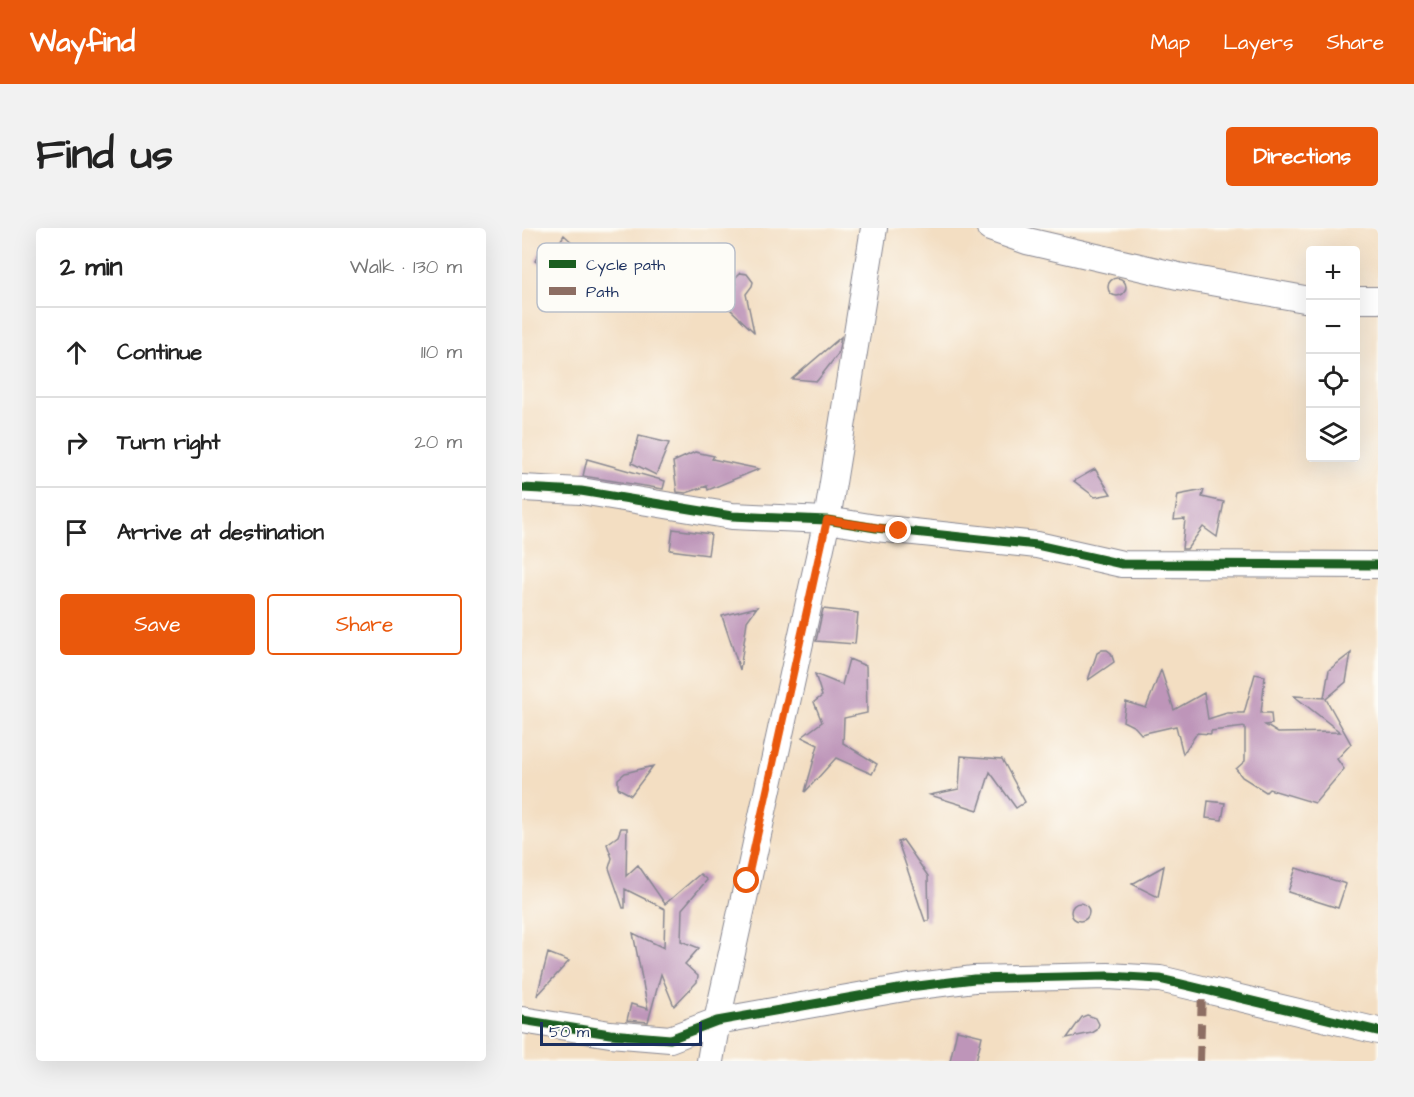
<!DOCTYPE html>
<html lang="en">
<head>
<meta charset="utf-8">
<style>
  :root { --surface:#fff; --page:#f2f2f2; --text:#222; --muted:#767676; --line:#e0e0e0; --accent:#ea580c }
  body { margin:0; font-family:"Architects Daughter",sans-serif; background:var(--page); color:var(--text) }
  .controls { position:absolute; right:18px; top:18px; display:grid; overflow:hidden; border-radius:6px; box-shadow:0 6px 24px #0002 }
  .controls button { width:54px; height:54px; display:grid; place-items:center; padding:0; border:0; border-bottom:2px solid var(--line); background:var(--surface); color:var(--text); font:30px sans-serif }
  .scale { position:absolute; left:18px; bottom:15px; width:162px; box-sizing:border-box; padding-left:6px; border:3px solid #1b2f5e; border-top:0; font-size:16px; line-height:21px; white-space:nowrap; color:#1b2f5e; -webkit-text-stroke:4px #fdfcf7; paint-order:stroke }
  .stop { position:absolute; width:18px; height:18px; margin:-14px; border:4px solid #ea580c; border-radius:50%; background:#fff }
  .stop.end { background:#ea580c; border-color:#fff; box-shadow:0 2px 6px #0008 }
  .list { margin:0; padding:0; list-style:none }
  h2 { display:flex; justify-content:space-between; align-items:center; height:78px; margin:0; padding:0 24px; font-size:26px }
  h2 small { font-size:20px; font-weight:400; color:var(--muted) }
  .list li { display:grid; grid-template-columns:39px 1fr auto; gap:18px; align-items:center; box-sizing:border-box; height:90px; padding:0 24px; border-top:2px solid var(--line) }
  .list b { display:block; font-size:22px; white-space:nowrap }
  .list em { font-size:20px; font-style:normal; color:var(--muted) }
  .actions { display:flex; gap:12px; padding:18px 24px }
  .actions a { flex:1; padding:14px 0; border:2px solid var(--accent); border-radius:6px; text-align:center; font-size:21px; color:var(--accent) }
  .actions .main { background:var(--accent); color:#fff }
  .icon { flex:none; width:33px; height:33px; fill:none; stroke:currentColor; stroke-width:2; stroke-linecap:round; stroke-linejoin:round }
  .map { position:relative; flex:none; width:856px; height:833px; overflow:hidden; border-radius:6px }
  header { display:flex; align-items:center; gap:36px; box-sizing:border-box; height:84px; padding:0 30px; background:var(--accent); color:#fff }
  header strong { font-size:28px }
  nav { display:flex; gap:33px; margin-inline-start:auto; font-size:21px }
  .intro { display:flex; align-items:center; justify-content:space-between; box-sizing:border-box; height:144px; padding:0 36px }
  h1 { margin:0; font-size:42px }
  .button { padding:15px 27px; border-radius:6px; background:var(--accent); color:#fff; font-size:21px; font-weight:700 }
  main { display:flex; gap:36px; padding:0 36px }
  aside { flex:1; background:var(--surface); border-radius:6px; box-shadow:0 6px 24px #0002 }
  .map>svg:first-child { display:block }
  .building { fill:#be95b9 }
  .lines { fill:none; stroke-linecap:round; stroke-linejoin:round }
  .minor-casing { stroke:#878690; stroke-width:28 }
  .minor { stroke:#fff; stroke-width:26 }
  .quiet { stroke:#8d6e63; stroke-width:8; stroke-dasharray:15 8; stroke-linecap:butt }
  .cycleway-casing { stroke:#fdfcf7; stroke-width:13 }
  .cycleway { stroke:#1b5e20; stroke-width:9 }
  .route { stroke:#ea580c; stroke-width:8 }
  .key { fill:#fdfcf7; stroke:#b9bec9; stroke-width:1.5 }
  .key-label { font-size:16px; fill:#1b2f5e }
</style>
</head>
<body>
<header>
<strong>Wayfind</strong>
<nav><a>Map</a><a>Layers</a><a>Share</a></nav>
</header>
<div class="intro"><h1>Find us</h1><a class="button">Directions</a></div>
<main>
<aside>
<h2>2 min<small>Walk · 130 m</small></h2>
<ul class="list">
<li><svg class="icon" aria-label="ahead" viewBox="0 0 24 24"><path d="M12 20V5M6 11l6-6 6 6"/></svg><div><b>Continue</b></div><em>110 m</em></li>
<li><svg class="icon" aria-label="right" viewBox="0 0 24 24"><path d="M7 20v-9h11M14 6l5 5-5 5"/></svg><div><b>Turn right</b></div><em>20 m</em></li>
<li><svg class="icon" aria-label="arrive" viewBox="0 0 24 24"><path d="M6 21V4h12l-3 4 3 4H6"/></svg><div><b>Arrive at destination</b></div></li>
</ul>
<div class="actions"><a class="main">Save</a><a>Share</a></div>
</aside>
<div class="map">
<svg width="856" height="833" viewBox="0 0 856 833">
  <rect width="100%" height="100%" fill="#fdfcf7"/>
  <filter id="ink" filterUnits="userSpaceOnUse"><feTurbulence type="fractalNoise" baseFrequency=".0167" numOctaves="2"/><feDisplacementMap in="SourceGraphic" scale="12" xChannelSelector="R" yChannelSelector="G"/><feConvolveMatrix kernelMatrix="1 2 1 2 8 2 1 2 1" color-interpolation-filters="sRGB"/></filter>
  <filter id="wash" filterUnits="userSpaceOnUse"><feTurbulence type="fractalNoise" baseFrequency=".008" numOctaves="4" result="noise"/><feDisplacementMap in="SourceGraphic" scale="24" xChannelSelector="R" yChannelSelector="G"/><feGaussianBlur stdDeviation="1.35" result="paint"/><feColorMatrix in="noise" values="0 0 0 0 0 0 0 0 0 0 0 0 0 0 0 0 0 1.4 0 .05"/><feComposite in="paint" operator="in"/></filter>
  <g filter="url(#wash)">
    <rect width="100%" height="100%" fill="#f3dec2"/>
    <g id="blocks">
      <path class="building" d="M 42,7 L 53,17 L 53,43 L 41,40 L 40,43 L 23,39 L 13,33 L 19,22 L 33,22 Z
        M 218,45 L 225,46 L 231,54 L 230,58 L 224,66 L 232,104 L 207,80 L 205,74 L 207,70 L 214,62 L 213,50 Z
        M586 59a9 9 0 1 1 18 0a9 9 0 1 1-18 0Z
        M 319,109 L 316,126 L 295,153 L 270,151 Z
        M 117,208 L 147,215 L 134,247 L 110,235 Z
        M 173,224 L 192,228 L 190,231 L 237,241 L 186,262 L 185,258 L 164,265 L 155,264 L 151,234 Z
        M 65,231 L 143,253 L 141,261 L 61,248 Z
        M 573,241 L 589,266 L 573,269 L 552,253 Z
        M 682,262 L 680,269 L 702,274 L 695,309 L 681,299 L 665,321 L 660,321 L 663,291 L 652,292 L 656,267 Z
        M 151,301 L 189,306 L 186,327 L 148,322 Z
        M 235,379 L 225,393 L 218,442 L 200,388 Z
        M 301,381 L 336,385 L 333,416 L 294,413 Z
        M 580,422 L 585,422 L 589,425 L 592,434 L 566,452 L 575,425 Z
        M 829,425 L 824,454 L 804,471 L 829,516 L 815,531 L 822,541 L 793,575 L 747,561 L 744,564 L 720,549 L 714,541 L 723,533 L 723,499 L 689,503 L 689,506 L 675,505 L 661,526 L 654,498 L 619,506 L 613,499 L 601,493 L 604,474 L 624,480 L 639,442 L 652,482 L 682,465 L 686,491 L 705,485 L 722,485 L 733,446 L 743,448 L 739,485 L 749,485 L 750,496 L 743,497 L 756,505 L 818,504 L 772,468 L 802,470 L 807,442 Z
        M 327,431 L 344,438 L 345,485 L 322,490 L 321,515 L 355,536 L 350,546 L 314,530 L 283,564 L 296,517 L 280,509 L 300,494 L 292,474 L 300,468 L 293,446 L 320,457 Z
        M 439,528 L 480,531 L 503,574 L 494,580 L 468,544 L 456,582 L 408,567 L 437,561 Z
        M 131,538 L 109,567 L 96,560 L 96,551 L 103,545 Z
        M 686,573 L 703,575 L 700,592 L 684,590 Z
        M 99,600 L 105,600 L 104,648 L 116,637 L 143,676 L 178,646 L 185,652 L 160,681 L 159,713 L 177,720 L 163,736 L 176,748 L 175,754 L 152,778 L 139,746 L 126,794 L 105,792 L 109,776 L 126,781 L 111,705 L 142,720 L 143,681 L 103,661 L 103,680 L 101,680 L 87,640 L 90,630 L 85,616 L 96,608 Z
        M 381,612 L 406,648 L 407,693 L 403,693 L 376,614 Z
        M 642,638 L 636,669 L 610,656 Z
        M 774,640 L 824,656 L 816,680 L 766,664 Z
        M549 684a9 9 0 1 1 18 0a9 9 0 1 1-18 0Z
        M 26,725 L 47,733 L 15,768 Z
        M 565,787 L 574,790 L 577,796 L 575,802 L 570,805 L 545,810 L 560,789 Z
        M 435,802 L 460,808 L 454,833 L 428,833 Z"/>
    </g>
  </g>
  <g filter="url(#ink)">
    <use href="#blocks" fill-opacity="0" stroke="#878690" stroke-width="1.5"/>
    <g class="lines">
      <defs>
        <path id="minor" d="M 468,0 L 505,13 L 656,48 L 788,72
          M 834,72 L 856,72
          M 0,260 L 59,263 L 210,288 L 305,292 L 354,300 L 515,317 L 600,336 L 856,337
          M 0,792 L 88,806 L 148,811 L 195,793 L 388,759 L 452,751 L 586,748 L 638,751 L 856,803
          M 188,833 L 195,793 L 305,292 L 352,0"/>
      </defs>
      <use href="#minor" class="minor-casing"/>
      <use href="#minor" class="minor"/>
      <path class="quiet" d="M 678,833 L 680,761"/>
      <defs>
        <path id="cycleway" d="M 0,260 L 59,263 L 210,288 L 305,292 L 354,300 L 515,317 L 600,336 L 856,337
          M 0,792 L 88,806 L 148,811 L 195,793 L 388,759 L 452,751 L 586,748 L 638,751 L 856,803"/>
      </defs>
      <use href="#cycleway" class="cycleway-casing"/>
      <use href="#cycleway" class="cycleway"/>
    </g>
  </g>
  <g class="lines" filter="url(#ink)">
    <path class="route" d="M 225,653 L 305,292 L 377,303"/>
  </g>
  <rect x="15" y="15" width="198" height="69" rx="9" class="key"/>
  <rect x="27" y="32" width="27" height="8" fill="#1b5e20"/>
  <rect x="27" y="59" width="27" height="8" fill="#8d6e63"/>
  <g class="key-label">
    <text x="64" y="42">Cycle path</text>
    <text x="64" y="69">Path</text>
  </g>
</svg>
<div class="controls">
<button>+</button>
<button>−</button>
<button><svg class="icon" aria-label="locate" viewBox="0 0 24 24"><circle cx="12" cy="12" r="6"/><path d="M12 2v4M12 18v4M2 12h4M18 12h4"/></svg></button>
<button><svg class="icon" aria-label="layers" viewBox="0 0 24 24"><path d="M12 4l9 5-9 5-9-5zM3 14l9 5 9-5"/></svg></button>
</div>
<div class="scale">50 m</div>
<div class="stop" style="left:225px;top:653px"></div>
<div class="stop end" style="left:377px;top:303px"></div>
</div>
</main>
</body>
</html>
